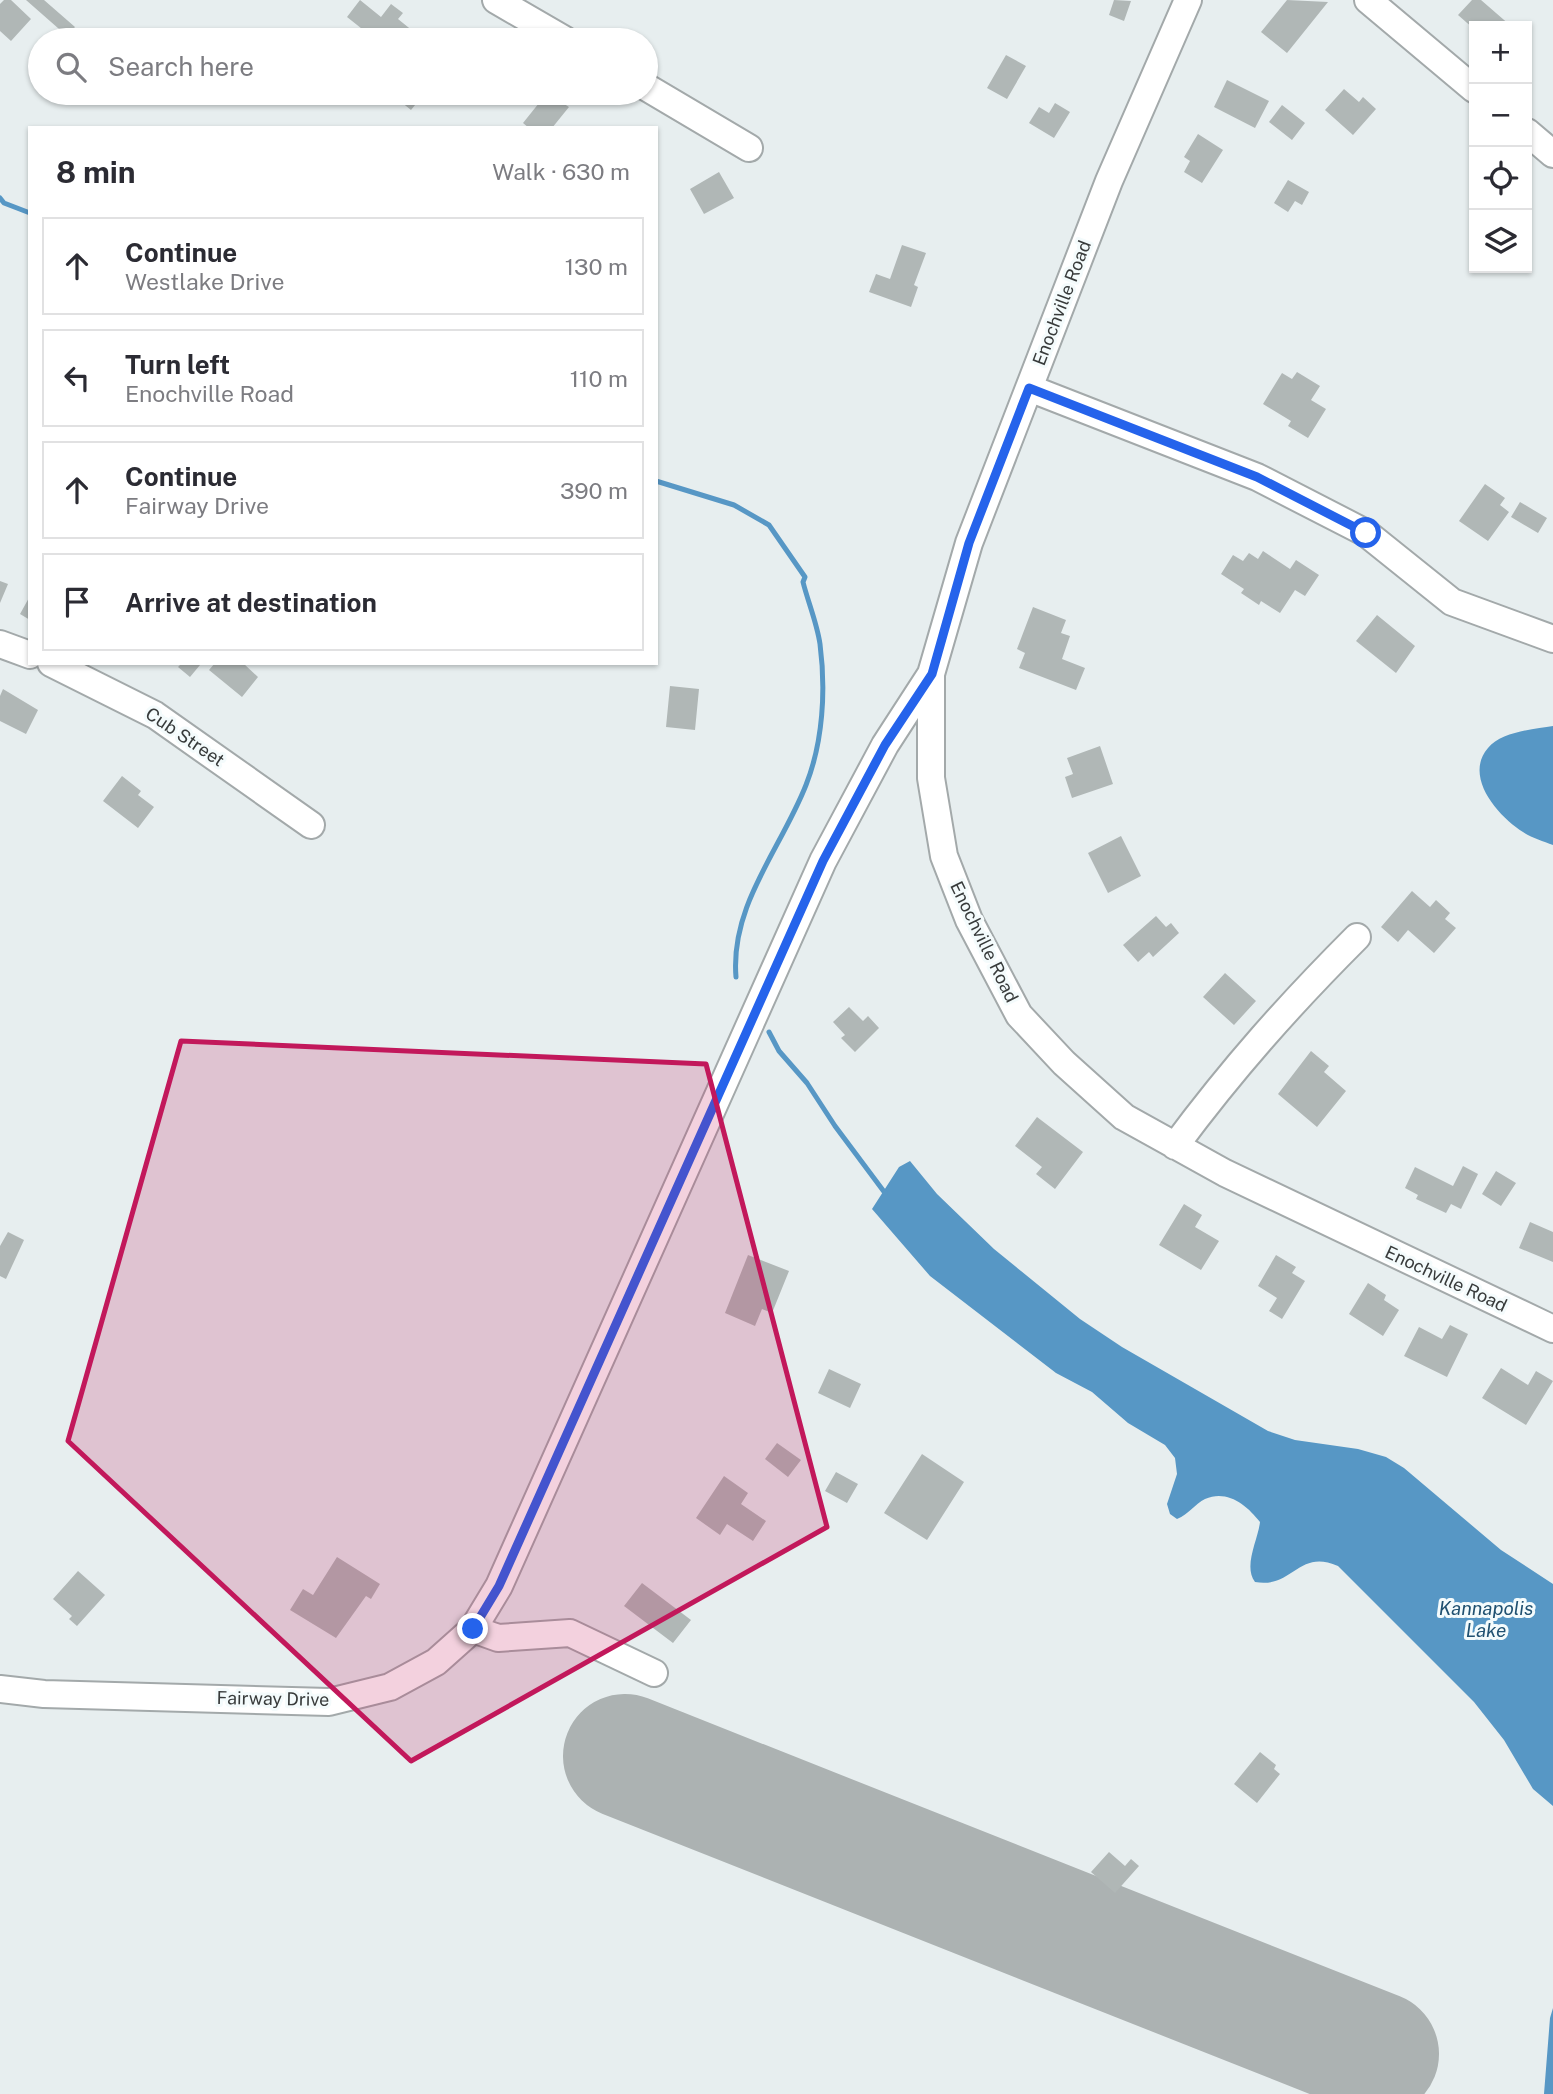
<!DOCTYPE html>
<html lang="en">
<head>
<meta charset="utf-8">
<style>
  :root { --surface:#fff; --page:#f7f7f7; --text:#2b2b33; --muted:#7c7c81; --line:#e1e1e2 }
  body { margin:0; font-family:"Public Sans",sans-serif; background:var(--page); color:var(--text) }
  .controls { position:absolute; right:21px; top:21px; display:grid; overflow:hidden; border-radius:0px; box-shadow:0 2px 5px #0004 }
  .controls button { width:63px; height:63px; display:grid; place-items:center; padding:0; border:0; border-bottom:2px solid var(--line); background:var(--surface); color:var(--text); font:35px sans-serif }
  .stop { position:absolute; width:21px; height:21px; margin:-16px; border:5px solid #2563eb; border-radius:50%; background:#fff }
  .stop.end { background:#2563eb; border-color:#fff; box-shadow:0 2px 7px #0008 }
  .list { margin:0; padding:0; list-style:none }
  h2 { display:flex; justify-content:space-between; align-items:center; height:91px; margin:0; padding:0 28px; font-size:30px }
  h2 small { font-size:23px; font-weight:400; color:var(--muted) }
  .list li { display:grid; grid-template-columns:46px 1fr auto; gap:21px; align-items:center; box-sizing:border-box; height:98px; margin:0 14px 14px; padding:0 14px; border:2px solid var(--line); border-radius:0px }
  .list b { display:block; font-size:26px; white-space:nowrap }
  .list p { margin:0; font-size:23px; white-space:nowrap; color:var(--muted) }
  .list em { font-size:23px; font-style:normal; color:var(--muted) }
  .icon { flex:none; width:38px; height:38px; fill:none; stroke:currentColor; stroke-width:2; stroke-linecap:round; stroke-linejoin:round }
  .map { position:relative; flex:none; width:1553px; height:2094px; overflow:hidden }
  .search { position:absolute; background:var(--surface); box-shadow:0 2px 5px #0004; left:28px; top:28px; width:630px; height:77px; display:flex; align-items:center; gap:18px; box-sizing:border-box; padding:0 24px; border-radius:38px; color:var(--muted); font-size:26px }
  .panel { position:absolute; background:var(--surface); box-shadow:0 2px 5px #0004; left:28px; top:126px; width:630px; height:539px; border-radius:0px }
  .map>svg:first-child { display:block }
  .water { fill:#5797c5 }
  .lines { fill:none; stroke-linecap:round; stroke-linejoin:round }
  .stream { stroke:#5797c5; stroke-width:5 }
  .runway { stroke:#acb2b2; stroke-width:124 }
  .building { fill:#b0b7b6 }
  .minor-casing { stroke:#a3a9aa; stroke-width:30 }
  .minor { stroke:#fff; stroke-width:26 }
  .route { stroke:#2563eb; stroke-width:9 }
  .marked { fill:#c2185b; fill-opacity:0.2; stroke:#c2185b; stroke-width:5; stroke-linejoin:round }
  .labels { text-anchor:middle; stroke-width:6; stroke-linejoin:round; paint-order:stroke }
  .street-label { font-size:18px; fill:#383b3b; stroke:#f4fbfc }
  .water-label { font-size:19px; font-style:italic; fill:#205171; stroke:#f4fbfc }
</style>
</head>
<body>
<div class="map">
<svg width="1553" height="2094" viewBox="0 0 1553 2094">
  <rect width="100%" height="100%" fill="#e7eeef"/>
  <path class="water" d="M 1553,726 L 1553,845 C 1543,841 1532,838 1523,832 C 1499,817 1463,777 1488,748 C 1501,732 1534,729 1553,726 Z
    M 910,1161 L 937,1194 L 994,1249 L 1080,1319 L 1122,1347 L 1268,1431 L 1295,1440 L 1358,1449 L 1386,1457 L 1404,1468 L 1501,1550 L 1553,1584 L 1553,1806 L 1533,1789 L 1504,1740 L 1474,1702 L 1338,1566 C 1298,1548 1293,1589 1255,1582 C 1243,1566 1258,1540 1260,1522 C 1247,1505 1227,1489 1205,1499 C 1195,1504 1189,1514 1177,1519 L 1170,1514 L 1167,1504 L 1177,1474 L 1175,1458 L 1165,1445 L 1128,1423 L 1092,1392 L 1056,1373 L 930,1276 L 872,1209 L 899,1167 Z
    M 1553,2008 L 1553,2094 L 1544,2094 L 1550,2018 Z"/>
  <g class="lines">
    <path class="stream" d="M 0,198 L 4,203 L 30,213
      M 656,481 L 734,505 L 769,525 L 805,577 L 803,582 C 808,602 817,623 820,644 C 826,690 823,742 806,785 C 781,849 730,905 736,977
      M 769,1032 L 779,1051 L 807,1083 L 835,1126 L 885,1193"/>
    <path class="runway" d="M 625,1756 L 1377,2054"/>
  </g>
  <path class="building" d="M 4,0 L 11,0 L 31,19 L 11,41 L 0,31 L 0,4 Z
    M 26,0 L 44,0 L 75,27 L 67,36 Z
    M 360,0 L 381,17 L 391,4 L 403,13 L 398,19 L 419,36 L 416,40 L 376,40 L 347,17 Z
    M 1114,0 L 1131,1 L 1124,21 L 1109,15 Z
    M 1287,0 L 1328,2 L 1287,53 L 1261,32 Z
    M 1472,0 L 1481,0 L 1511,26 L 1474,26 L 1474,29 L 1458,15 Z
    M 463,29 L 477,40 L 454,40 Z
    M 1006,55 L 1026,66 L 1007,99 L 987,88 Z
    M 1227,80 L 1269,101 L 1255,128 L 1214,107 Z
    M 1344,89 L 1359,102 L 1363,97 L 1376,109 L 1353,135 L 1325,110 Z
    M 390,93 L 422,93 L 424,94 L 411,110 Z
    M 547,93 L 569,107 L 552,128 L 529,128 L 523,123 Z
    M 1055,103 L 1070,112 L 1054,138 L 1029,123 L 1039,107 L 1049,113 Z
    M 1282,105 L 1305,123 L 1292,140 L 1269,122 Z
    M 1198,134 L 1223,150 L 1202,183 L 1184,172 L 1190,161 L 1184,157 Z
    M 719,172 L 734,198 L 704,214 L 690,189 Z
    M 1288,180 L 1309,192 L 1302,205 L 1295,201 L 1288,212 L 1274,203 Z
    M 902,245 L 926,253 L 914,285 L 918,287 L 911,307 L 869,292 L 876,274 L 890,279 Z
    M 1297,372 L 1320,386 L 1311,400 L 1326,409 L 1308,438 L 1288,426 L 1291,421 L 1263,404 L 1282,373 L 1292,379 Z
    M 1485,484 L 1505,498 L 1500,505 L 1509,512 L 1488,541 L 1459,521 Z
    M 1520,502 L 1547,518 L 1538,533 L 1511,517 Z
    M 1263,551 L 1290,569 L 1296,560 L 1319,575 L 1305,596 L 1295,590 L 1280,613 L 1261,601 L 1259,605 L 1241,593 L 1244,589 L 1221,574 L 1233,555 L 1243,561 L 1249,553 L 1258,559 Z
    M 0,581 L 8,584 L 0,603 Z
    M 30,596 L 30,620 L 20,614 Z
    M 1033,607 L 1066,620 L 1061,633 L 1070,636 L 1062,659 L 1085,668 L 1076,690 L 1019,668 L 1025,653 L 1017,649 Z
    M 1377,615 L 1415,646 L 1396,673 L 1356,641 Z
    M 182,663 L 198,663 L 200,665 L 190,677 L 178,667 Z
    M 215,663 L 243,663 L 258,677 L 242,697 L 209,670 Z
    M 670,686 L 699,689 L 695,730 L 666,727 Z
    M 3,689 L 38,710 L 26,734 L 0,721 L 0,696 Z
    M 1100,746 L 1113,784 L 1072,798 L 1065,777 L 1073,774 L 1067,758 Z
    M 122,776 L 141,791 L 138,795 L 154,807 L 138,828 L 103,801 Z
    M 1121,836 L 1141,876 L 1108,893 L 1088,853 Z
    M 1412,891 L 1430,907 L 1436,900 L 1450,913 L 1445,919 L 1456,928 L 1434,953 L 1408,930 L 1398,942 L 1381,927 Z
    M 1156,916 L 1166,927 L 1171,923 L 1179,933 L 1153,957 L 1149,952 L 1138,962 L 1123,945 Z
    M 1225,973 L 1256,1001 L 1234,1025 L 1203,997 Z
    M 849,1007 L 863,1021 L 868,1016 L 879,1028 L 855,1052 L 841,1038 L 845,1035 L 833,1022 Z
    M 1311,1051 L 1329,1066 L 1324,1072 L 1346,1091 L 1317,1127 L 1278,1094 Z
    M 1037,1117 L 1083,1152 L 1055,1189 L 1036,1174 L 1042,1167 L 1015,1146 Z
    M 1463,1166 L 1478,1174 L 1461,1209 L 1451,1204 L 1446,1213 L 1416,1199 L 1418,1195 L 1405,1188 L 1415,1167 L 1453,1186 Z
    M 1496,1171 L 1516,1183 L 1501,1206 L 1482,1194 Z
    M 1184,1204 L 1202,1215 L 1195,1227 L 1219,1241 L 1201,1270 L 1159,1245 Z
    M 1530,1222 L 1553,1232 L 1553,1262 L 1519,1248 Z
    M 8,1232 L 24,1240 L 6,1279 L 0,1276 L 0,1246 Z
    M 748,1255 L 789,1271 L 772,1313 L 762,1309 L 755,1326 L 725,1313 Z
    M 1276,1255 L 1296,1267 L 1292,1273 L 1305,1281 L 1282,1319 L 1269,1311 L 1277,1298 L 1258,1286 Z
    M 1368,1283 L 1386,1295 L 1384,1300 L 1399,1310 L 1383,1336 L 1349,1314 Z
    M 1450,1325 L 1468,1334 L 1447,1377 L 1404,1356 L 1419,1327 L 1442,1339 Z
    M 1501,1368 L 1528,1385 L 1536,1371 L 1553,1381 L 1526,1425 L 1482,1398 Z
    M 829,1369 L 861,1384 L 850,1408 L 818,1393 Z
    M 777,1443 L 801,1460 L 788,1477 L 765,1459 Z
    M 922,1454 L 964,1482 L 927,1540 L 884,1513 Z
    M 836,1472 L 858,1484 L 847,1503 L 825,1491 Z
    M 724,1476 L 748,1493 L 741,1504 L 766,1521 L 753,1541 L 727,1524 L 720,1535 L 696,1518 Z
    M 337,1557 L 380,1584 L 371,1599 L 366,1596 L 336,1638 L 290,1610 L 303,1589 L 313,1595 Z
    M 78,1571 L 105,1595 L 77,1626 L 69,1619 L 72,1616 L 53,1599 Z
    M 642,1583 L 691,1620 L 673,1643 L 624,1606 Z
    M 1260,1752 L 1276,1765 L 1274,1769 L 1280,1774 L 1257,1803 L 1234,1784 Z
    M 1109,1852 L 1125,1866 L 1131,1859 L 1139,1866 L 1115,1893 L 1091,1872 Z"/>
  <g class="lines">
    <defs>
      <path id="minor" d="M 496,0 L 565,40
        M 1188,0 L 1109,181 L 969,543 L 931,674 L 931,778 L 944,856 L 969,920 L 1019,1015 L 1064,1063 L 1124,1117 L 1225,1173 L 1553,1329
        M 1368,0 L 1474,89
        M 646,87 L 749,148
        M 1527,132 L 1553,154
        M 1029,388 L 1257,477 L 1366,533 L 1452,602 L 1553,639
        M 0,644 L 30,655
        M 51,663 L 155,715 L 311,825
        M 1175,1146 C 1233,1068 1289,1005 1357,937
        M 473,1629 L 498,1638 L 570,1633 L 654,1673
        M 0,1689 L 44,1694 L 329,1702 L 390,1687 L 436,1662 L 473,1629 L 499,1586 L 823,861 L 885,745 L 931,674"/>
    </defs>
    <use href="#minor" class="minor-casing"/>
    <use href="#minor" class="minor"/>
  </g>
  <g class="lines">
    <path class="route" d="M 473,1629 L 499,1586 L 823,861 L 885,745 L 932,674 L 969,543 L 1029,388 L 1257,477 L 1366,533"/>
  </g>
  <path class="marked" d="M 181,1041 L 706,1064 L 827,1527 L 411,1761 L 68,1441 Z"/>
  <g class="labels">
    <g class="street-label">
      <text transform="translate(1062 303) rotate(-69)" y="6">Enochville Road</text>
      <text transform="translate(185 737) rotate(34)" y="6">Cub Street</text>
      <text transform="translate(984 942) rotate(64)" y="6">Enochville Road</text>
      <text transform="translate(1446 1279) rotate(25)" y="6">Enochville Road</text>
      <text transform="translate(273 1699) rotate(1)" y="6">Fairway Drive</text>
    </g>
    <g class="water-label">
      <text x="1486" y="1615">Kannapolis<tspan x="1486" dy="22">Lake</tspan></text>
    </g>
  </g>
</svg>
<div class="controls">
<button>+</button>
<button>−</button>
<button><svg class="icon" aria-label="locate" viewBox="0 0 24 24"><circle cx="12" cy="12" r="6"/><path d="M12 2v4M12 18v4M2 12h4M18 12h4"/></svg></button>
<button><svg class="icon" aria-label="layers" viewBox="0 0 24 24"><path d="M12 4l9 5-9 5-9-5zM3 14l9 5 9-5"/></svg></button>
</div>
<div class="stop" style="left:1366px;top:533px"></div>
<div class="stop end" style="left:473px;top:1629px"></div>
<div class="search"><svg class="icon" aria-label="search" viewBox="0 0 24 24"><circle cx="10" cy="10" r="6"/><path d="M15 15l6 6"/></svg>Search here</div>
<section class="panel">
<h2>8 min<small>Walk · 630 m</small></h2>
<ul class="list">
<li><svg class="icon" aria-label="ahead" viewBox="0 0 24 24"><path d="M12 20V5M6 11l6-6 6 6"/></svg><div><b>Continue</b><p>Westlake Drive</p></div><em>130 m</em></li>
<li><svg class="icon" aria-label="left" viewBox="0 0 24 24"><path d="M17 20v-9H6M10 6l-5 5 5 5"/></svg><div><b>Turn left</b><p>Enochville Road</p></div><em>110 m</em></li>
<li><svg class="icon" aria-label="ahead" viewBox="0 0 24 24"><path d="M12 20V5M6 11l6-6 6 6"/></svg><div><b>Continue</b><p>Fairway Drive</p></div><em>390 m</em></li>
<li><svg class="icon" aria-label="arrive" viewBox="0 0 24 24"><path d="M6 21V4h12l-3 4 3 4H6"/></svg><div><b>Arrive at destination</b></div></li>
</ul>
</section>
</div>
</body>
</html>
